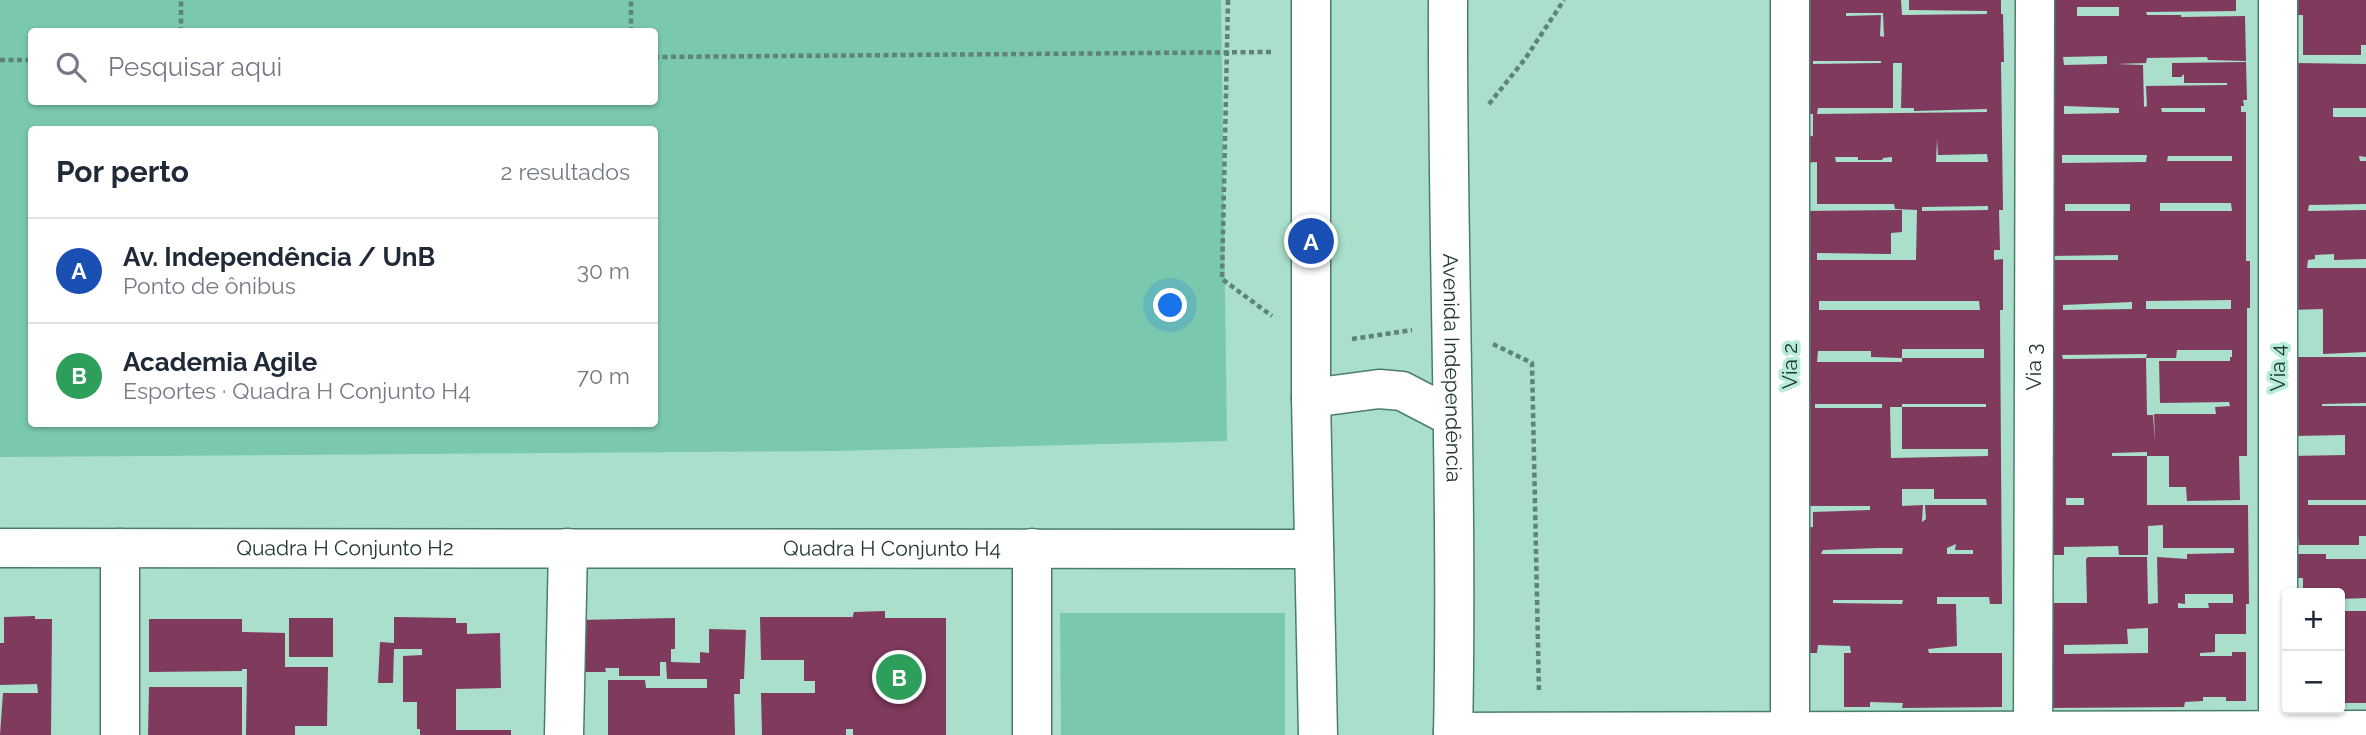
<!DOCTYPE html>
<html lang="pt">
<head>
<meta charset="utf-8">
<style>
  :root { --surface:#fff; --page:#f6f6f7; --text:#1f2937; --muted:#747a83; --line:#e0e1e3; --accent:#ae2c77 }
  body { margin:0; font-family:Raleway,sans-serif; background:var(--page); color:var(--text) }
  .controls { position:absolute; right:21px; bottom:21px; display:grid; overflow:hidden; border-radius:7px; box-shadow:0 2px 5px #0004 }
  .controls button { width:63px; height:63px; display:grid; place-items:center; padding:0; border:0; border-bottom:2px solid var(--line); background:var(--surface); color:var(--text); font:35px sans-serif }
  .you { position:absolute; left:1171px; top:306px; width:24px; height:24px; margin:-18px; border:5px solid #fff; border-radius:50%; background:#1a73e8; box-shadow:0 0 0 10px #1a73e833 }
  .badge { display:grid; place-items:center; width:46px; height:46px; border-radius:50%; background:var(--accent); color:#fff; font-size:23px; font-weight:700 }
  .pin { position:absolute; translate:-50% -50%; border:4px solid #fff; box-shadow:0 2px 7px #0006 }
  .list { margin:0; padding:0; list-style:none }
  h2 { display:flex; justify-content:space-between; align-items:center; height:91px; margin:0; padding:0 28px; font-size:30px }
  h2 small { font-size:23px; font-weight:400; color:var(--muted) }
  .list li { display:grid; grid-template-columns:46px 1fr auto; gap:21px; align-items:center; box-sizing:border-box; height:105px; padding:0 28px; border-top:2px solid var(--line) }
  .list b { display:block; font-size:26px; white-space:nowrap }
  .list p { margin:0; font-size:23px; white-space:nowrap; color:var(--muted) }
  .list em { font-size:23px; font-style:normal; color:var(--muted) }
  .icon { flex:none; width:38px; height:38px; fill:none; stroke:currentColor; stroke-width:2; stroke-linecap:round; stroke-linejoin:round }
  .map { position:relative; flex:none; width:2366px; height:735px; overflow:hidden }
  .search { position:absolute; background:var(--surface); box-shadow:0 2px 5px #0004; left:28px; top:28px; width:630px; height:77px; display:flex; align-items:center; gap:18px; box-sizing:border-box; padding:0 24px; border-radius:7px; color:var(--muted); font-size:26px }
  .panel { position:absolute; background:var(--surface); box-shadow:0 2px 5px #0004; left:28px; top:126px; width:630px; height:301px; border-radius:7px }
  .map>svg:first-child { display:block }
  .green { fill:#7ac8ae; fill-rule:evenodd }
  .building { fill:#803a5e; fill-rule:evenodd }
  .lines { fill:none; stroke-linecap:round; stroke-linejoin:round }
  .minor-casing { stroke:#4a7e6c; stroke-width:41 }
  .major-casing { stroke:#4a7e6c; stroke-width:41 }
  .path { stroke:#5f8376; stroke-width:4.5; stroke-dasharray:5 3.5; stroke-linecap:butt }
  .minor { stroke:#fff; stroke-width:38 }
  .major { stroke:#fff; stroke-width:38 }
  .labels { text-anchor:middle; stroke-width:7; stroke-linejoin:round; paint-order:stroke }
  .street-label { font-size:21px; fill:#223830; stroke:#b6ecd8 }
</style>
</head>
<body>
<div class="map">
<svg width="2366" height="735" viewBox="0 0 2366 735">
  <rect width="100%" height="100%" fill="#a9dfcb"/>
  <path class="green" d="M 0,0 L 1221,0 L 1227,441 L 834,451 L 0,457 ZM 32,32 L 654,32 L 654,102 L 32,102 ZM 32,130 L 654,130 L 654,424 L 32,424 Z
    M 1060,613 L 1285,613 L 1285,735 L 1061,735 Z"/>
  <path class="building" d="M 1804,0 L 1901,0 L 1902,15 L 1987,14 L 1987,11 L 1909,10 L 1909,0 L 2001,0 L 2001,14 L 2003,14 L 2004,62 L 2001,62 L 2003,210 L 1999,210 L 2000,250 L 1994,250 L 1994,260 L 2003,259 L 2003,310 L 2000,310 L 2002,604 L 1990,604 L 1989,597 L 1937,597 L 1937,604 L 1956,604 L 1957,646 L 1928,649 L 1929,653 L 2002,653 L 2002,707 L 1902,708 L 1903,703 L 1870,702 L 1870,707 L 1844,707 L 1844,653 L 1851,653 L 1850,646 L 1818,645 L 1817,653 L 1804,653 L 1803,528 L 1813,527 L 1813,512 L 1870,510 L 1870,506 L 1804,506 L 1804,211 L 1902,210 L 1902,232 L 1891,233 L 1891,254 L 1817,253 L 1817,260 L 1916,260 L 1917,210 L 1895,209 L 1894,204 L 1817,204 L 1817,162 L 1802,163 L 1802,137 L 1813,136 L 1813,114 L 1802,114 ZM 1846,13 L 1883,13 L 1884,37 L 1880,36 L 1881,15 L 1846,16 ZM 1813,61 L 1881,61 L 1881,63 L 1813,64 ZM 1893,63 L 1902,63 L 1901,108 L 1914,108 L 1914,111 L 1987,109 L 1987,112 L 1817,114 L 1818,108 L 1893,108 ZM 1937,139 L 1938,155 L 1987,154 L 1988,162 L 1936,162 ZM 1835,157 L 1858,157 L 1858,160 L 1882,160 L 1883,158 L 1892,157 L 1892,162 L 1836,162 ZM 1988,206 L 1988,210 L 1922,211 L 1922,207 ZM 1819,301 L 1979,301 L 1980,310 L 1819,310 ZM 1902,349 L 1984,349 L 1984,358 L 1902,358 L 1902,362 L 1817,362 L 1818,351 L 1871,351 L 1871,357 L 1902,358 ZM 1815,404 L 1882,404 L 1882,408 L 1815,408 ZM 1902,404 L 1986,404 L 1986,407 L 1902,407 ZM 1890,407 L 1902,407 L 1902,449 L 1988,449 L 1988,456 L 1891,458 ZM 1902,489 L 1934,489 L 1934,499 L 1986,499 L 1987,505 L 1925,505 L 1926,519 L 1922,522 L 1923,505 L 1902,506 ZM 1956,544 L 1955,550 L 1973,550 L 1973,554 L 1947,554 L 1947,548 ZM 1879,548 L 1903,548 L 1902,554 L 1821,554 L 1823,550 ZM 1833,600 L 1903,600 L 1902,604 L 1833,603 Z
    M 2044,0 L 2236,0 L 2236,11 L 2146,12 L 2147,15 L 2181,15 L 2181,17 L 2245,16 L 2246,61 L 2208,60 L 2207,57 L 2147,58 L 2146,63 L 2116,64 L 2143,65 L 2144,107 L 2147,106 L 2146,86 L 2227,85 L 2227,83 L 2184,83 L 2184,74 L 2181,77 L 2172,77 L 2172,63 L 2246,62 L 2247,100 L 2243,100 L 2244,106 L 2241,106 L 2241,112 L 2246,112 L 2246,261 L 2250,261 L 2250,308 L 2247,308 L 2247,456 L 2239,456 L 2240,500 L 2187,501 L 2186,487 L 2169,487 L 2169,456 L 2147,456 L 2147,505 L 2248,505 L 2249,604 L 2246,604 L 2246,634 L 2215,634 L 2215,652 L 2200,653 L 2200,656 L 2232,656 L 2232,652 L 2246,652 L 2246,701 L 2226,701 L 2226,697 L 2203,697 L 2203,701 L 2185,702 L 2184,707 L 2050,708 L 2048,603 L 2087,603 L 2086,559 L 2088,557 L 2147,557 L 2148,604 L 2158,603 L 2157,557 L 2187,559 L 2187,554 L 2234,553 L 2234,548 L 2163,548 L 2163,525 L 2148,526 L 2148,555 L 2119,555 L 2118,546 L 2064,547 L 2064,555 L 2050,555 L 2050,260 L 2118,260 L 2118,255 L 2050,256 ZM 2077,7 L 2119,7 L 2119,16 L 2077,16 ZM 2107,56 L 2107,64 L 2064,65 L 2063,57 ZM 2064,106 L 2119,108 L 2119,113 L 2064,114 ZM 2161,108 L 2205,108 L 2205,112 L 2162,112 ZM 2062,155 L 2147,155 L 2146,162 L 2062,163 ZM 2168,156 L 2232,156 L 2232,161 L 2167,161 ZM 2160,203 L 2231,203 L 2232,211 L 2160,211 ZM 2065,204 L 2130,204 L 2130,211 L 2065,211 ZM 2231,300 L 2231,309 L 2146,309 L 2146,301 ZM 2132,302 L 2132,309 L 2063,310 L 2063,305 ZM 2177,350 L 2232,350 L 2232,357 L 2230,357 L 2230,361 L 2159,361 L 2160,403 L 2229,402 L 2230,406 L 2215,407 L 2216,414 L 2154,414 L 2155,442 L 2153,415 L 2147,415 L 2146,358 L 2063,359 L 2062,355 L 2147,354 L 2146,358 L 2176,358 ZM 2147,452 L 2147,456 L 2112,456 L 2112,453 ZM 2066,498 L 2084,498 L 2084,505 L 2066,505 ZM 2185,594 L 2233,594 L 2233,603 L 2208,603 L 2209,608 L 2178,608 L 2178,603 L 2185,604 ZM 2148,628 L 2148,653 L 2064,654 L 2064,645 L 2128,644 L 2127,629 Z
    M 2295,0 L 2366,0 L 2366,45 L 2361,45 L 2361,55 L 2303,55 L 2303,15 L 2295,15 Z
    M 2295,63 L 2366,64 L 2366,108 L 2333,108 L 2333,117 L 2366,117 L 2366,157 L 2359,156 L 2360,161 L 2366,161 L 2366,204 L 2309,205 L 2308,211 L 2366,210 L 2366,259 L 2334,260 L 2334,254 L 2315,255 L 2315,259 L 2308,260 L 2307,268 L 2366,268 L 2366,352 L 2323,354 L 2323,309 L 2290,310 Z
    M 2293,357 L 2366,357 L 2366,403 L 2322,404 L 2322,406 L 2366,406 L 2366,500 L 2308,500 L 2308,505 L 2366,505 L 2366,536 L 2359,536 L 2359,545 L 2299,545 L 2291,456 L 2345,455 L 2345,435 L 2295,436 Z
    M 2293,554 L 2326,554 L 2326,559 L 2366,559 L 2366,598 L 2340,599 L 2340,593 L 2303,593 L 2303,578 L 2295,578 Z
    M 885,611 L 885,618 L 946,618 L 946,735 L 853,735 L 853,729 L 846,729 L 846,735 L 762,735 L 761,693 L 815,693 L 815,681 L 804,681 L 804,660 L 761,660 L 760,617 L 852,617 L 852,619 L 854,612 Z
    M 2340,611 L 2366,611 L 2366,703 L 2340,703 Z
    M 35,616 L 35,619 L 52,619 L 51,735 L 0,735 L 3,693 L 38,693 L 37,684 L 0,685 L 0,643 L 4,643 L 4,617 Z
    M 394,617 L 456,618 L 456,623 L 467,623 L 467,634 L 500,633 L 501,688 L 456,689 L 456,730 L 511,730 L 511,735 L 420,735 L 420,729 L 417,729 L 417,702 L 403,702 L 403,656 L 422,655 L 422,649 L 394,649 L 393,683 L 378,683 L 380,642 L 394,643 Z
    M 289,618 L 333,618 L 333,657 L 289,657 Z
    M 675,618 L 675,649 L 671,649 L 671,662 L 700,663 L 700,652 L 709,653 L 709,629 L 746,630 L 744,679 L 740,679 L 740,694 L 734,694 L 735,735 L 608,735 L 608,680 L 645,680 L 646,688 L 707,688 L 707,679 L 667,679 L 666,662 L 660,662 L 660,676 L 619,676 L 619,668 L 605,668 L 606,672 L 579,672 L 578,620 Z
    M 149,619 L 242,619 L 242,632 L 285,633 L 285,667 L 328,667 L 327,726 L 295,726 L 295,735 L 246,735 L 247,669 L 242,669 L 242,671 L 149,672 Z
    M 149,687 L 242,687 L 242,735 L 148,735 Z"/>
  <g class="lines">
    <defs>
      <g id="minor">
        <path d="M 2278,0 L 2278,735"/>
        <path id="s1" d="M 0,548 L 1314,549"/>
        <path d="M 1032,548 L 1032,735"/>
        <path d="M 1790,731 L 1790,0"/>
        <path d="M 1453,732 L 2366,730"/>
        <path d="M 120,735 L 120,548"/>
        <path d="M 564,735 L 568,548"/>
        <path id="s2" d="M 2033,735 L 2035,0"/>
      </g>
      <g id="major">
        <path d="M 1311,0 L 1311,398 L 1318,735"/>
        <path id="s3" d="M 1448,0 C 1447,245 1458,490 1453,735"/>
        <path d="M 1311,398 L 1379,389 L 1402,391 L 1452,417"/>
      </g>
    </defs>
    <use href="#minor" class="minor-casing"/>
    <use href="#major" class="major-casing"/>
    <path class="path" d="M 1228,0 L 1222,279 L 1272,316
      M 181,32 L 181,0
      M 631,32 L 631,0
      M 654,57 L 1271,52
      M 0,60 L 32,60
      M 1489,104 L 1525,59 L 1564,0
      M 1352,339 L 1412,330
      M 1493,344 L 1532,363 L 1539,692"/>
    <use href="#minor" class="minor"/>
    <use href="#major" class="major"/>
  </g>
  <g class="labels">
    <g class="street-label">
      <text transform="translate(1790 366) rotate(-90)" y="7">Via 2</text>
      <text dy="7" stroke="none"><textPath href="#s3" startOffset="368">Avenida Independência</textPath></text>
      <text dy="7" stroke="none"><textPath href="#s2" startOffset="368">Via 3</textPath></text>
      <text transform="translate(2278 368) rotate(-90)" y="7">Via 4</text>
      <text dy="7" stroke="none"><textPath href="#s1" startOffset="345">Quadra H Conjunto H2</textPath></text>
      <text dy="7" stroke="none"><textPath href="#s1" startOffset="892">Quadra H Conjunto H4</textPath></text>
    </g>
  </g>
</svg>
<div class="controls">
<button>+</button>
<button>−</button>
</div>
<div class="you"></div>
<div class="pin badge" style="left:1311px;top:241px;background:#1a4fb4">A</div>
<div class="pin badge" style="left:899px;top:677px;background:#2e9e5b">B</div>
<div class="search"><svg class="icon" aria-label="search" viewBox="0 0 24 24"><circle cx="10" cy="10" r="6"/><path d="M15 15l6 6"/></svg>Pesquisar aqui</div>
<section class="panel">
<h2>Por perto<small>2 resultados</small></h2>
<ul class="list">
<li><span class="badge" style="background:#1a4fb4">A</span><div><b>Av. Independência / UnB</b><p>Ponto de ônibus</p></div><em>30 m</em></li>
<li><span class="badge" style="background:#2e9e5b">B</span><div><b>Academia Agile</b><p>Esportes · Quadra H Conjunto H4</p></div><em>70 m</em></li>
</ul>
</section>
</div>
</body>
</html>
